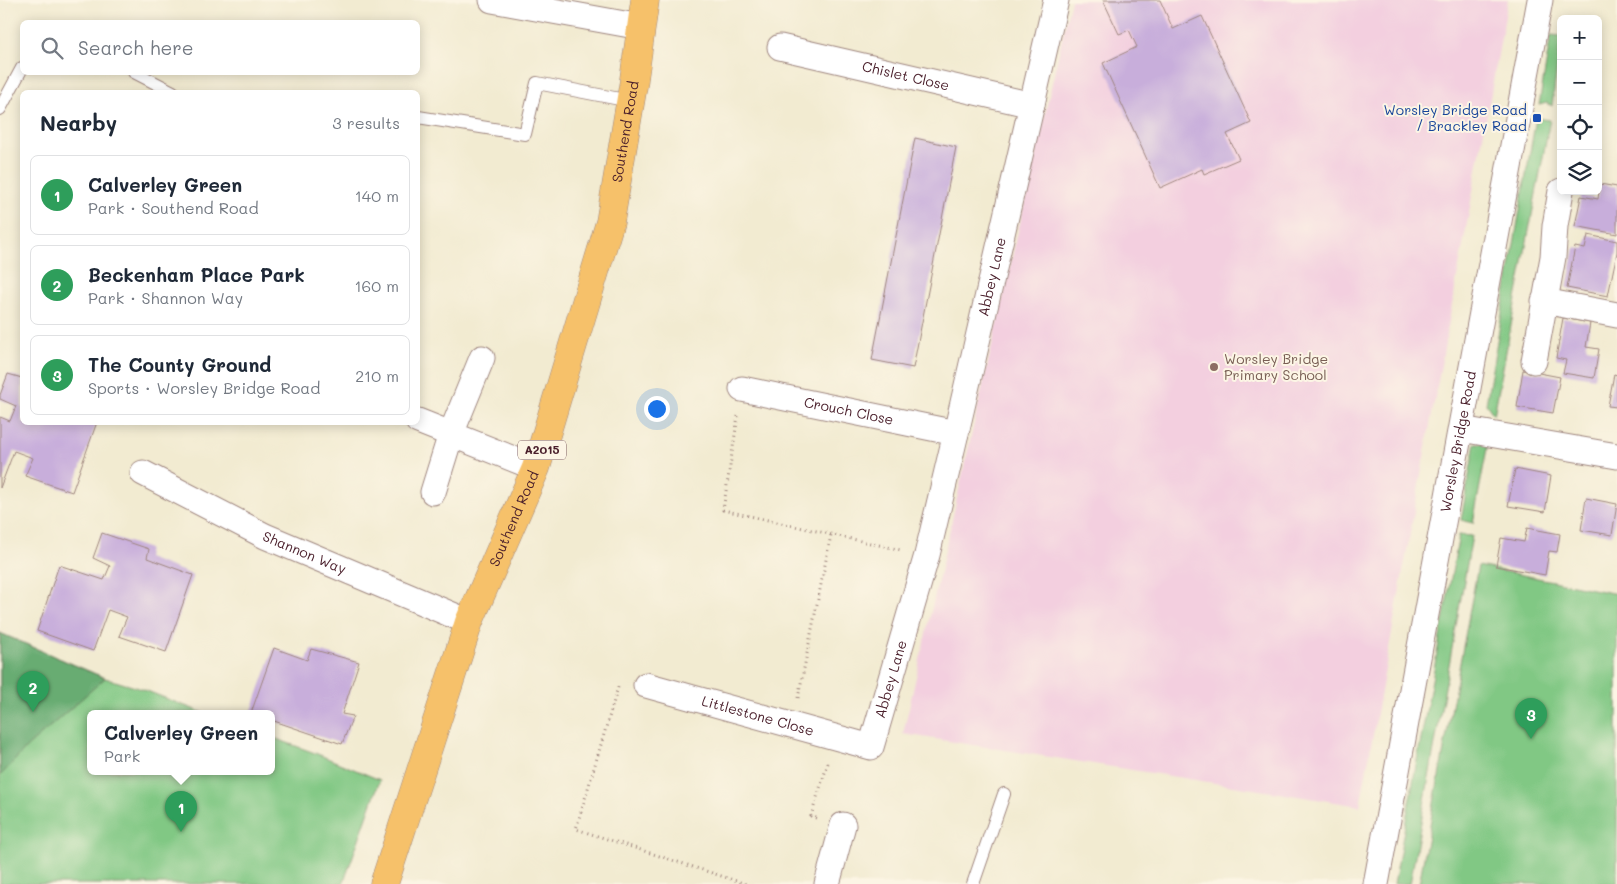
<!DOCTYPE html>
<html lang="en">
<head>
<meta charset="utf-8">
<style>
  :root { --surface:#fff; --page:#f6f6f7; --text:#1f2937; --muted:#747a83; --line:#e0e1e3; --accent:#d93025 }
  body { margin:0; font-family:Mali,sans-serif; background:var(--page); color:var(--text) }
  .controls { position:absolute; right:15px; top:15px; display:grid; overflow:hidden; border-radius:8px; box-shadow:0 2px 12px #0003 }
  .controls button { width:45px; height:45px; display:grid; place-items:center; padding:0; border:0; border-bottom:1px solid var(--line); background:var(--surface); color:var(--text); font:25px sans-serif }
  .you { position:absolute; left:656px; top:408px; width:18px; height:18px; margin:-12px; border:4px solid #fff; border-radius:50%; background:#1a73e8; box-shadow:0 0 0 8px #1a73e833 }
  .badge { display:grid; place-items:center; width:32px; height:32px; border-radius:50%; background:var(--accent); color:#fff; font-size:16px; font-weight:700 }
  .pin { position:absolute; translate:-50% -41px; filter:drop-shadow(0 1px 2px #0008) }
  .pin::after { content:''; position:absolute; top:26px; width:18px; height:15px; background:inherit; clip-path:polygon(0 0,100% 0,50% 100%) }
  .popup { position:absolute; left:87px; top:710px; width:188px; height:65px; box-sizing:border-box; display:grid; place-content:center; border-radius:8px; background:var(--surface); filter:drop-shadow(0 1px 4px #0005); font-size:16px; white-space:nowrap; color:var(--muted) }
  .popup b { font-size:19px; color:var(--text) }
  .popup::after { content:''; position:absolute; left:50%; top:100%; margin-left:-10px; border:10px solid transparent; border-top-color:var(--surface) }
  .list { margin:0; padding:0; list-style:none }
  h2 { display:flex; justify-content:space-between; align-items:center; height:65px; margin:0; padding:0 20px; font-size:21px }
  h2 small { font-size:16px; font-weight:400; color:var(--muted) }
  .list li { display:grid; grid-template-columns:32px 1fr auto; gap:15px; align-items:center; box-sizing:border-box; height:80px; margin:0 10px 10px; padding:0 10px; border:1px solid var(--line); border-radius:8px }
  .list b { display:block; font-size:19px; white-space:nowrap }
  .list p { margin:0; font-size:16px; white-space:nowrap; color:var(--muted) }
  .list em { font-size:16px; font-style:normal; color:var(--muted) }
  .icon { flex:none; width:28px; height:28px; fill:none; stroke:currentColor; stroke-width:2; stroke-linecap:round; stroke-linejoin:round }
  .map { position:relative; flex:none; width:1617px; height:884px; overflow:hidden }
  .search { position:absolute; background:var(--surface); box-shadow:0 2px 12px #0003; left:20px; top:20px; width:400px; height:55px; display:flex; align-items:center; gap:12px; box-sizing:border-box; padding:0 18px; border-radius:8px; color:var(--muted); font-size:19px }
  .panel { position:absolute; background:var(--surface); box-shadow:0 2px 12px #0003; left:20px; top:90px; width:400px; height:335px; border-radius:8px }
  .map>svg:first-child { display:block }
  .built { fill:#f3cfdf }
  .green { fill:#81c884; stroke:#667458 }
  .forest { fill:#68ac72; stroke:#59664e }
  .building { fill:#c8aedb }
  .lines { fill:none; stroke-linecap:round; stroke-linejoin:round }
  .lane-casing { stroke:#9e857e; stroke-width:14 }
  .street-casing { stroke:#9e857e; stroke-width:27 }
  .primary-casing { stroke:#9e857e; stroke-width:29 }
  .path { stroke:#9e857e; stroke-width:3; stroke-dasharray:1 4; stroke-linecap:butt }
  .lane { stroke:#fff; stroke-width:12 }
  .street { stroke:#fff; stroke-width:25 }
  .primary { stroke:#f6c16b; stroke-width:28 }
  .transit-dot { fill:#1a4fb4; stroke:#fcf5e5; stroke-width:2 }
  .education-dot { fill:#8d6e63; stroke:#fcf5e5; stroke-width:2 }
  .labels { text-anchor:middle; stroke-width:4; stroke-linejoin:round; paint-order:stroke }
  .shield { fill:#fcf5e5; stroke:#7f5f63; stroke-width:1 }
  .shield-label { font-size:12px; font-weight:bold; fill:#4a1f2b }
  .street-label { font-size:14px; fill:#4a1f2b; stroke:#fcf5e5 }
  .transit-label { font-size:14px; fill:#164399; stroke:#fcf5e5; text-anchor:end }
  .education-label { font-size:14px; fill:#785e54; stroke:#fcf5e5; text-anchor:start }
</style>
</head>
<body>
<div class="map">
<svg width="1617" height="884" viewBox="0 0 1617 884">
  <rect width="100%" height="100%" fill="#fcf5e5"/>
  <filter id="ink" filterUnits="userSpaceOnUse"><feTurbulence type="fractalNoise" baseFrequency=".02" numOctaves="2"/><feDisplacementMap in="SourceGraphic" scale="10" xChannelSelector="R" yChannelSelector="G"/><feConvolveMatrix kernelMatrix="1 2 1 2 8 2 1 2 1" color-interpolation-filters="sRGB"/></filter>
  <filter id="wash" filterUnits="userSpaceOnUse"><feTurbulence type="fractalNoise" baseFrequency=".0096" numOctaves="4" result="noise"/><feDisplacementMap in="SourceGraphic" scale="20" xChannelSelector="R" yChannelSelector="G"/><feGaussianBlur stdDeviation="1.12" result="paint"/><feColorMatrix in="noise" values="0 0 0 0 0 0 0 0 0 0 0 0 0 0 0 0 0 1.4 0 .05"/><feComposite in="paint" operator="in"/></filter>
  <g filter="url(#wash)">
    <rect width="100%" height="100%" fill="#f2ebd1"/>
    <path class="built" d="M 1071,0 L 1508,0 L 1360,806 L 903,734 Z"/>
    <path class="green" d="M 1551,35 L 1561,36 L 1552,106 L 1547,103 L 1539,105 Z
      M 1536,118 L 1550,120 L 1494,415 L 1486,404 Z
      M 1475,443 L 1488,443 L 1473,523 L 1461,520 Z
      M 1459,535 L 1472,536 L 1410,884 L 1394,884 Z
      M 1478,566 L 1617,594 L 1617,884 L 1419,884 Z
      M 0,633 L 105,678 L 142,689 L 203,713 L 91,713 L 91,771 L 271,771 L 271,737 L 315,753 L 380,780 L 343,884 L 0,884 Z"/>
    <path class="forest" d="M 0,633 L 105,678 L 28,746 L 0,776 Z"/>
    <g id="blocks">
      <path class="building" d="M 1103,0 L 1160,0 L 1173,29 L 1202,16 L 1251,123 L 1227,134 L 1239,159 L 1204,174 L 1202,169 L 1160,188 L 1103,63 L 1137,47 L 1129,30 L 1119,34 Z
        M 915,138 L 956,147 L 913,368 L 872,360 Z
        M 1600,184 L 1617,187 L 1617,234 L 1575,226 L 1581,196 L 1598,199 Z
        M 1588,235 L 1617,241 L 1617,252 L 1608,296 L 1567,288 L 1575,247 L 1585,249 Z
        M 1563,318 L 1590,323 L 1586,347 L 1599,349 L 1594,378 L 1563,373 L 1566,360 L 1556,358 Z
        M 1523,370 L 1560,377 L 1553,413 L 1517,407 Z
        M 8,374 L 22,378 L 22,422 L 97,422 L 72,492 L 25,476 L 33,458 L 14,451 L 0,488 L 0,417 L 10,421 L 16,406 L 0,399 L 0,395 Z
        M 1614,374 L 1617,375 L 1617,407 L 1608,406 Z
        M 1515,469 L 1551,476 L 1545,512 L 1508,506 Z
        M 1586,498 L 1617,504 L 1612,535 L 1581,530 Z
        M 1527,528 L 1560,534 L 1557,552 L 1549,551 L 1545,575 L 1496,566 L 1501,538 L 1524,542 Z
        M 102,533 L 149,549 L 147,558 L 193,575 L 166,652 L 119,636 L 127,617 L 108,610 L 93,651 L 37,631 L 59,565 L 104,580 L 110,566 L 93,558 Z
        M 274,648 L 307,660 L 311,649 L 359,662 L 342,714 L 353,716 L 342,744 L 271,720 L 271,713 L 251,713 Z"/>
    </g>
  </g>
  <g filter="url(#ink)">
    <use href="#blocks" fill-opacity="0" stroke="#9e857e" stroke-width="1"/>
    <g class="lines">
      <defs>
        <path id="lane" d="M 134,72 L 173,92
          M 0,109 L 22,68
          M 418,117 L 525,134 L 537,83 L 630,101
          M 973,884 L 1004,794"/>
        <g id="street">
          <path d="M 492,0 L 641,27"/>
          <path id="s1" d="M 780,47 L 1032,105"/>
          <path d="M 1544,301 L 1617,315"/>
          <path d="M 1534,361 L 1553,257 L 1555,226 L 1561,191"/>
          <path id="s2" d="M 742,389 L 956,433"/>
          <path d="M 418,421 L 536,468"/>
          <path d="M 1461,429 L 1617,456"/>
          <path id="s3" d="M 143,473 L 265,536 L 469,622"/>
          <path d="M 433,492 L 451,434 L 482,358"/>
          <path id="s4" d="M 646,685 L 871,747 L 927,555 L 956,433 L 1056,0"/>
          <path d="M 827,884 L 843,825"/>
          <path id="s5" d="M 1376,884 L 1540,0"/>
        </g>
        <g id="primary">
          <path id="s6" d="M 384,884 L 469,622 L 536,468 L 610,222 L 633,86 L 645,0"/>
        </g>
      </defs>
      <use href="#lane" class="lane-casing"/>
      <use href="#street" class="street-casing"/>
      <use href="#primary" class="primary-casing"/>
      <path class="path" d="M 738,416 L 723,510 L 901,550
        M 618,687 L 576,829 L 746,884
        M 798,698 L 831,535
        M 816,818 L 811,816 L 828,763"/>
      <use href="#lane" class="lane"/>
      <use href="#street" class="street"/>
      <use href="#primary" class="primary"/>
    </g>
  </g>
  <rect class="transit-dot" x="1532" y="113" width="10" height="10" rx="2.5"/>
  <circle class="education-dot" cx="1214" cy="367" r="5"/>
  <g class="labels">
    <rect class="shield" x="518" y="440.5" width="48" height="19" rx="4"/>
    <g class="shield-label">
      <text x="542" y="454">A2015</text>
    </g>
    <g class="street-label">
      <text dy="5" stroke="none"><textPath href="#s1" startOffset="129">Chislet Close</textPath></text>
      <text dy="5" stroke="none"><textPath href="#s6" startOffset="792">Southend Road</textPath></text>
      <text dy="5" stroke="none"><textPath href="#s4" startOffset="719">Abbey Lane</textPath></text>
      <text dy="5" stroke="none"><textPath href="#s2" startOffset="109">Crouch Close</textPath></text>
      <text dy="5" stroke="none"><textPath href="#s5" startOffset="450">Worsley Bridge Road</textPath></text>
      <text dy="5" stroke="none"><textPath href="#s6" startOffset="388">Southend Road</textPath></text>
      <text dy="5" stroke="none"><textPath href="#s3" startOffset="180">Shannon Way</textPath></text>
      <text dy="5" stroke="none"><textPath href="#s4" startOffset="304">Abbey Lane</textPath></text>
      <text dy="5" stroke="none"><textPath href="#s4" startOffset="116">Littlestone Close</textPath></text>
    </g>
    <g class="transit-label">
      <text x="1527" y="115">Worsley Bridge Road<tspan x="1527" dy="16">/ Brackley Road</tspan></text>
    </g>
    <g class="education-label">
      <text x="1224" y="364">Worsley Bridge<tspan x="1224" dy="16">Primary School</tspan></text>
    </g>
  </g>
</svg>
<div class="controls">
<button>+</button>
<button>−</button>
<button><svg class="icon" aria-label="locate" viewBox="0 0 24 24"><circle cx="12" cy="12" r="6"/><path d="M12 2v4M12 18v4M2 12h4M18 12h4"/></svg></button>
<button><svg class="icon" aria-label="layers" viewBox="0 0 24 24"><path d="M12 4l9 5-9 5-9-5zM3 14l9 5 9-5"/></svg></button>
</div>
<div class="you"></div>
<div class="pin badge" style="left:181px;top:832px;background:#2e9e5b">1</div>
<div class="popup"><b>Calverley Green</b>Park</div>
<div class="pin badge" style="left:33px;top:712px;background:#2e9e5b">2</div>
<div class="pin badge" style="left:1531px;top:739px;background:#2e9e5b">3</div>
<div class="search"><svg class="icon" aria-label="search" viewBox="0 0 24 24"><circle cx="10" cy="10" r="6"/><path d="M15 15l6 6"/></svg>Search here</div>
<section class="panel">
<h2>Nearby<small>3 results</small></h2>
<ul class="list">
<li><span class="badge" style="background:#2e9e5b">1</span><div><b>Calverley Green</b><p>Park · Southend Road</p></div><em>140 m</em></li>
<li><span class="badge" style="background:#2e9e5b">2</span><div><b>Beckenham Place Park</b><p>Park · Shannon Way</p></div><em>160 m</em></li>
<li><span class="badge" style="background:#2e9e5b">3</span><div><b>The County Ground</b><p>Sports · Worsley Bridge Road</p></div><em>210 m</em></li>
</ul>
</section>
</div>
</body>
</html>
